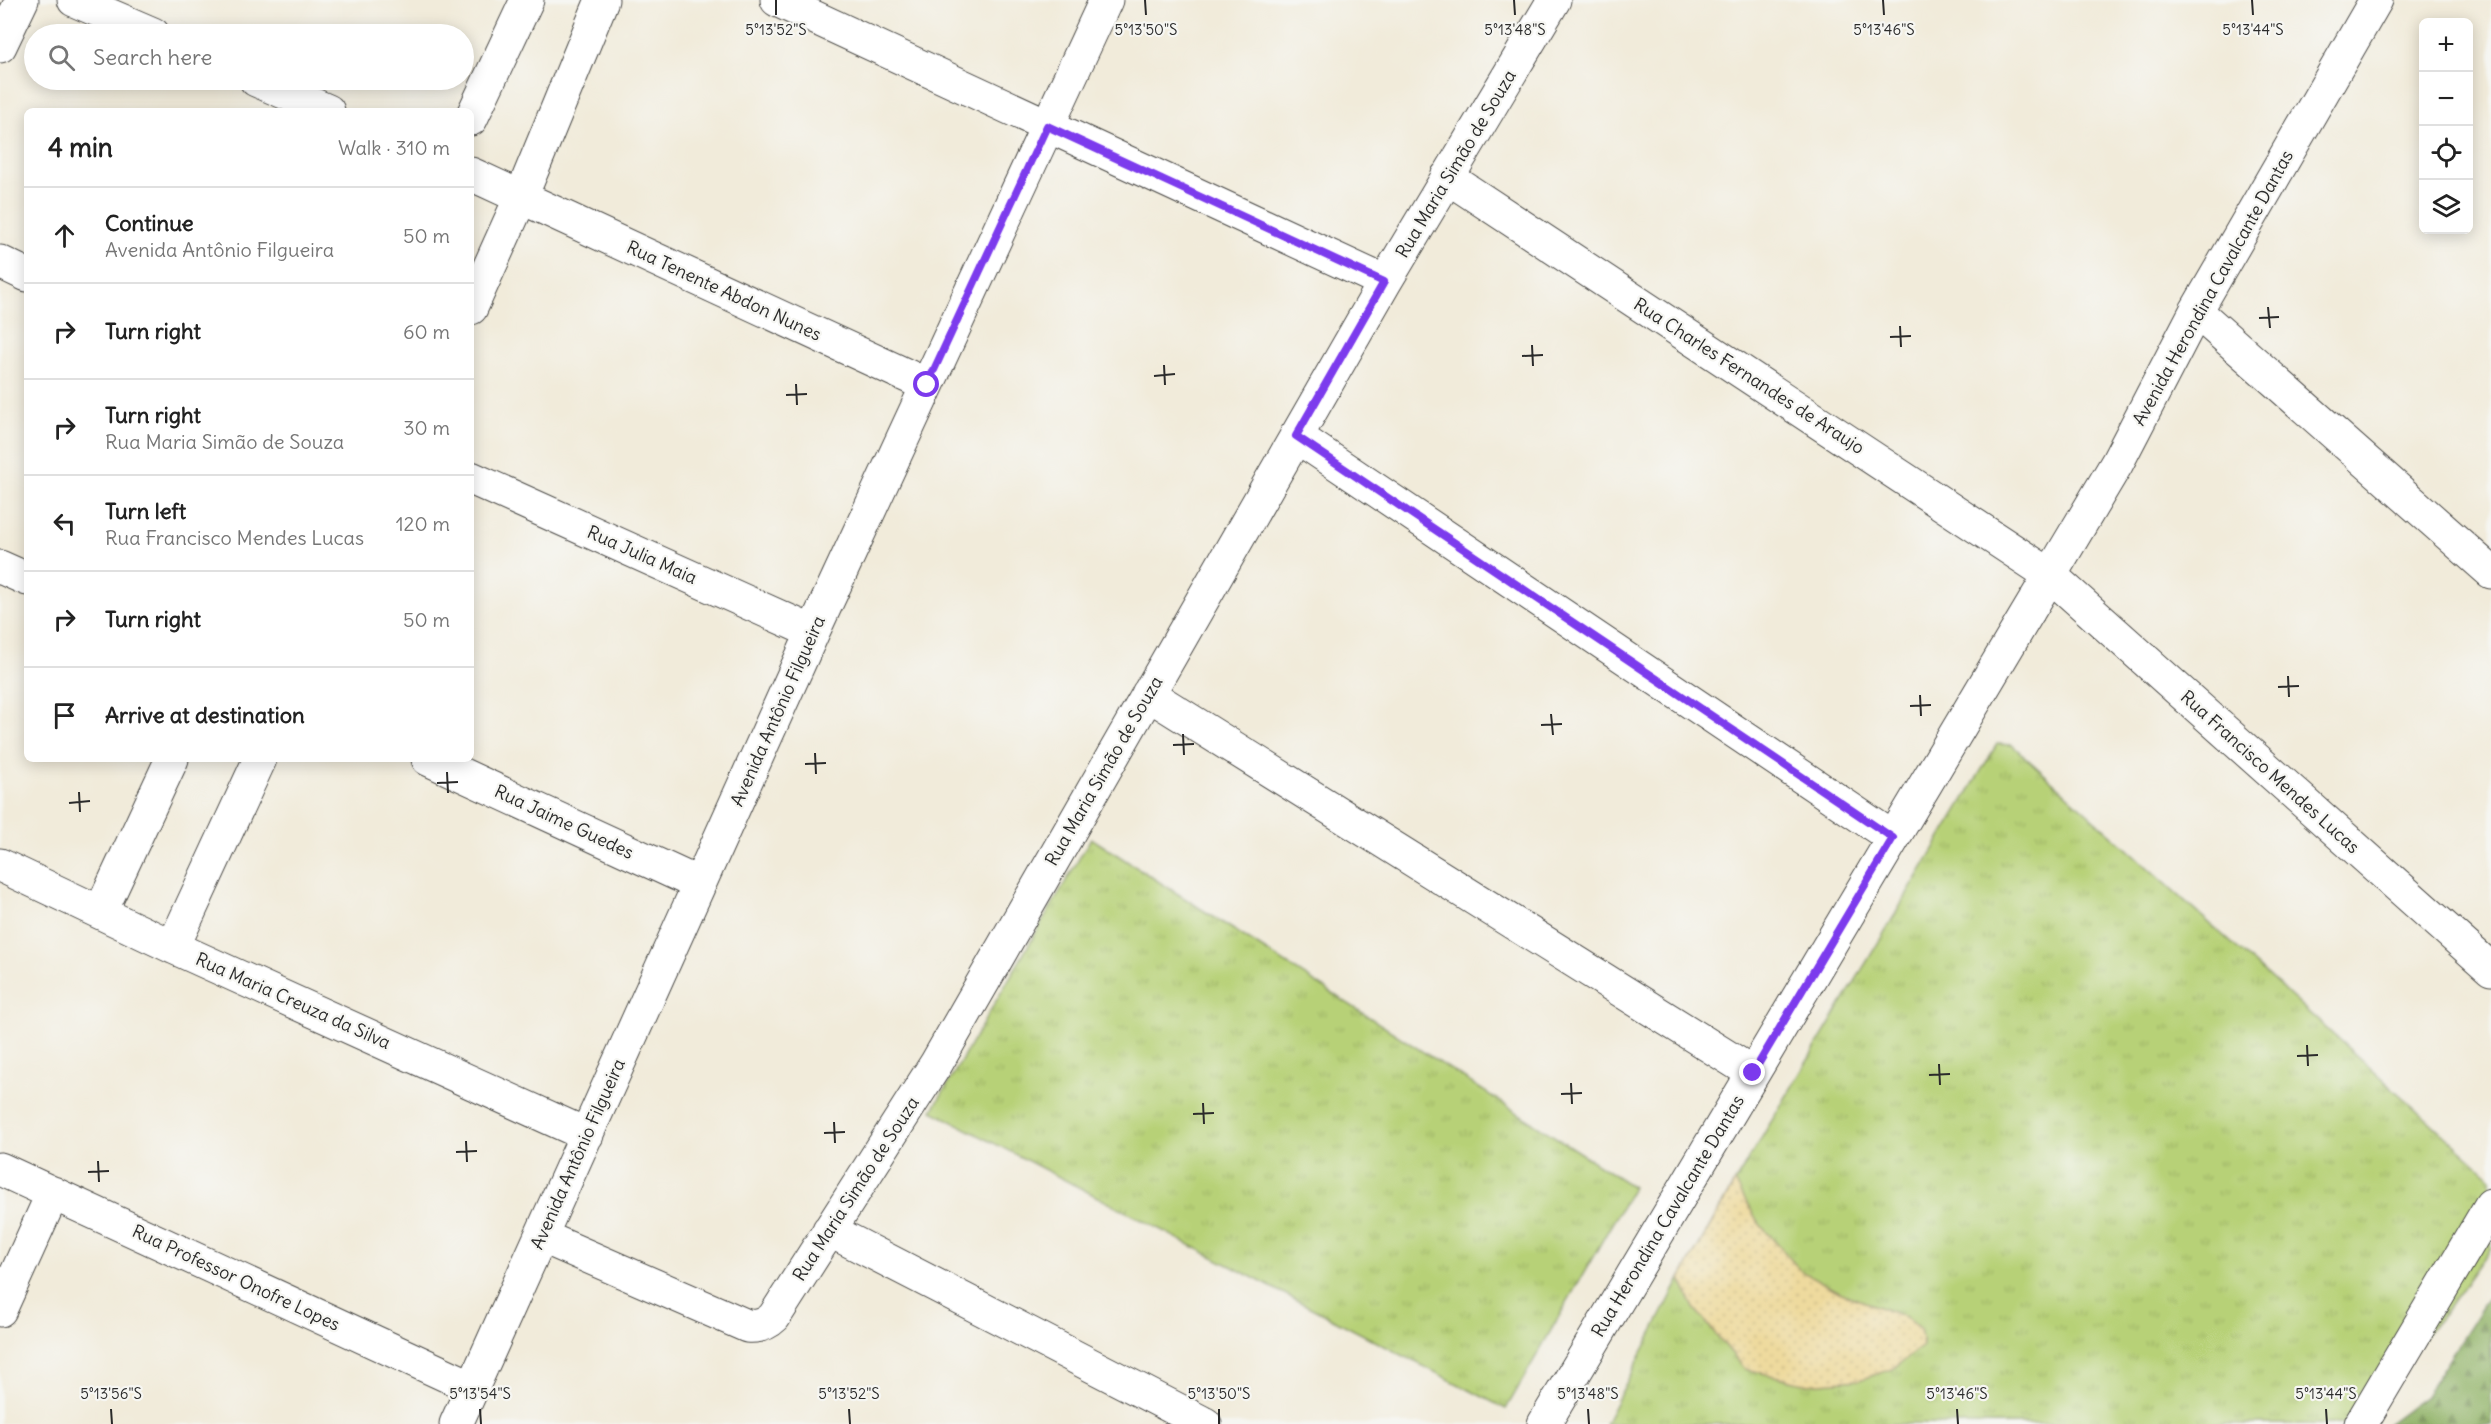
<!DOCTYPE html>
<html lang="en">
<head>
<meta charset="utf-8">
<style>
  :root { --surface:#fff; --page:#f6f6f6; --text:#222; --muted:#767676; --line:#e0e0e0 }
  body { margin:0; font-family:Delius,sans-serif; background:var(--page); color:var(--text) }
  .controls { position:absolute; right:18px; top:18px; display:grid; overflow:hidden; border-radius:9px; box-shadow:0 3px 15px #0003 }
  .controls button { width:54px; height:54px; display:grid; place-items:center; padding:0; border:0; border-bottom:2px solid var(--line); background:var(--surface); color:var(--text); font:30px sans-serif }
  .stop { position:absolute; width:18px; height:18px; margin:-14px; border:4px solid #7c3aed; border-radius:50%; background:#fff }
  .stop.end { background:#7c3aed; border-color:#fff; box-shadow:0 2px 6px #0008 }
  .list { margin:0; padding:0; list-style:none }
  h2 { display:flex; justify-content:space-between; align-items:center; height:78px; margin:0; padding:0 24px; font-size:26px }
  h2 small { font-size:20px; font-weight:400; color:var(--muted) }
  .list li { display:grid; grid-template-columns:39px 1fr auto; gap:18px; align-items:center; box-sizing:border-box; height:96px; padding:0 24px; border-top:2px solid var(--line) }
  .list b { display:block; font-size:22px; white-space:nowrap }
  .list p { margin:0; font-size:20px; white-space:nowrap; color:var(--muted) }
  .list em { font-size:20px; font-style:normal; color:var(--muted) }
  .icon { flex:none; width:33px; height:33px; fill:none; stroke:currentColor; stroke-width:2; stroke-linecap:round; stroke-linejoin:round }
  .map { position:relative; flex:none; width:2491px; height:1424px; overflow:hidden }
  .search { position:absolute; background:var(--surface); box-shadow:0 3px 15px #0003; left:24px; top:24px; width:450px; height:66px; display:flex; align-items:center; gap:15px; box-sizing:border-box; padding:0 21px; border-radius:33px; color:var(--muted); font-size:22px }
  .panel { position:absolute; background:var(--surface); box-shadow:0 3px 15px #0003; left:24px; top:108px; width:450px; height:654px; border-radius:9px }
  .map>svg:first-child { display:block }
  .grass { fill:url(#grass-tufts); stroke:#717e51; stroke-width:1.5 }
  .forest { fill:url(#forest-firs); stroke:#5e6f4a; stroke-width:1.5 }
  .sand { fill:url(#sand-dots); stroke:#8c8264; stroke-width:1.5 }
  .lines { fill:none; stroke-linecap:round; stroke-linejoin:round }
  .minor-casing { stroke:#494845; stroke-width:35 }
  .minor { stroke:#fff; stroke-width:33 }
  .route { stroke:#7c3aed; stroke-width:8 }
  .ticks { fill:none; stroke:#2b2b2b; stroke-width:2 }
  .labels { text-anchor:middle; stroke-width:4.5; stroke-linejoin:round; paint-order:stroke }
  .street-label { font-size:18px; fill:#2b2b2b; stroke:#f6f6f2 }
  .ticks-label { font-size:15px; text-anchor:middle; fill:#2b2b2b; stroke:#f6f6f2; stroke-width:4.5; stroke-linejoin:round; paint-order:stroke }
</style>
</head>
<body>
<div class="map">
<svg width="2491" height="1424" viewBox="0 0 2491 1424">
  <defs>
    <pattern id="grass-tufts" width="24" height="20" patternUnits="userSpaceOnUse" patternTransform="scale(1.5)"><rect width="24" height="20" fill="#b7d177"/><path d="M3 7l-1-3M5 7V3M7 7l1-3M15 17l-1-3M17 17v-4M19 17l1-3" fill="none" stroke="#9eb467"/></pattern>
    <pattern id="forest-firs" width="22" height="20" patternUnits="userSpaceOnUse" patternTransform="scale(1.5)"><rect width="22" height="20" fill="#91b368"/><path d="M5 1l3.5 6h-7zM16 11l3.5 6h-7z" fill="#779256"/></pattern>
    <pattern id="sand-dots" width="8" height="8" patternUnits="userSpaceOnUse" patternTransform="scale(1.5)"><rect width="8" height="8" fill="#eeda9e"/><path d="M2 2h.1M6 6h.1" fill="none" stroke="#cb8" stroke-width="1.8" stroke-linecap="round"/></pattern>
  </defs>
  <rect width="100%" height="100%" fill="#f6f6f2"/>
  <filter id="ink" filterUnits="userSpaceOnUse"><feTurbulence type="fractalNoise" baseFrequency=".0167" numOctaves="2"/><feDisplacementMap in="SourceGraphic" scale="12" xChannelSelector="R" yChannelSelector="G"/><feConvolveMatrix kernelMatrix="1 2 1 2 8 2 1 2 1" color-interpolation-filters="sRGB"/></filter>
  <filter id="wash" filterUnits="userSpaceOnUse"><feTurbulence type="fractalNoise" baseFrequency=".008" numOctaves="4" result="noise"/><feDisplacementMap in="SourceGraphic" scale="24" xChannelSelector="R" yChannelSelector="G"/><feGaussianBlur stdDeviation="1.35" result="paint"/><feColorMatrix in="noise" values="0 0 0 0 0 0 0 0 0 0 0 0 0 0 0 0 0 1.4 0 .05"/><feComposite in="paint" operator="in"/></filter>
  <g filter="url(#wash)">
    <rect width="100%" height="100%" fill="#f1ebda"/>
    <path class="grass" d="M 1997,744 L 2012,745 L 2491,1177 L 2491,1248 L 2449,1307 L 2350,1424 L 1605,1424 L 1680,1279 L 1735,1182 Z
      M 1091,838 L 1633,1187 L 1506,1409 L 932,1111 Z"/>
    <path class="forest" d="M 2491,1293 L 2491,1424 L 2387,1424 L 2425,1396 Z"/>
    <path class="sand" d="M 1735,1182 L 1758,1222 L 1800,1270 L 1843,1294 L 1906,1317 L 1920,1329 L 1923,1346 L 1892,1369 L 1859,1380 L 1807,1384 L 1745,1369 L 1694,1308 L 1680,1279 Z"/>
  </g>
  <g filter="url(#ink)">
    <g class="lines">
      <defs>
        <path id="minor" d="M 74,0 L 153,34
          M 777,0 L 1385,282
          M 0,46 L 22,0
          M 256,80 L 328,111
          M 471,119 L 527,0
          M 471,174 L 927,385
          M 1447,177 L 2050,575 L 2491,969
          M 0,262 L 27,275
          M 471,308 L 521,197 L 602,0
          M 2196,311 L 2491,572
          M 1296,436 L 1893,838
          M 471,478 L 813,632
          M 0,567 L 27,579
          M 1148,694 L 1753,1073
          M 428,759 L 699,884
          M 0,865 L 173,947 L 587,1135
          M 101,911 L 172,759
          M 173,947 L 260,759
          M 0,1169 L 472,1387
          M 829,1230 L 1205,1424
          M 541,1236 L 747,1326 C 758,1327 766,1325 774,1317 L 936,1064 L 1385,282 L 1554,0
          M 0,1310 L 53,1193
          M 456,1424 L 813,632 L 1106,0
          M 1544,1424 L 2117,463 L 2196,311 L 2376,0
          M 2361,1424 L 2491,1205"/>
      </defs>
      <use href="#minor" class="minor-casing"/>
      <use href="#minor" class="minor"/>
    </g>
  </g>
  <g class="lines" filter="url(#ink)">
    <path class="route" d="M 927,385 L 1047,126 L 1384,282 L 1296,436 L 1893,838 L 1753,1073"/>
  </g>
  <path class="ticks" d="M 776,0 L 776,15M 1145,0 L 1146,15M 1514,0 L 1515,15M 1883,0 L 1884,15M 2252,0 L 2253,15M 2268,307 L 2270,328M 2259,318 L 2279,317M 1900,326 L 1901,347M 1890,337 L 1911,336M 1532,345 L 1533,366M 1522,356 L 1543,355M 1164,365 L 1165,385M 1154,376 L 1175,374M 796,384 L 797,405M 786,395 L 807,394M 2288,676 L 2289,697M 2278,687 L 2299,686M 1920,695 L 1921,716M 1910,706 L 1931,705M 1551,714 L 1553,735M 1541,725 L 1562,724M 1183,734 L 1184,755M 1173,745 L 1194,744M 815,753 L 816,774M 805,764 L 826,763M 447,772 L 448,793M 437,783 L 458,782M 79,792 L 80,812M 69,803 L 90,801M 2307,1045 L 2308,1066M 2297,1056 L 2318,1055M 1939,1064 L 1940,1085M 1929,1075 L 1950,1074M 1571,1083 L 1572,1104M 1561,1094 L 1582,1093M 1203,1103 L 1204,1124M 1193,1114 L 1214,1113M 834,1122 L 835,1143M 824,1133 L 845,1132M 466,1141 L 467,1162M 456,1152 L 477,1151M 98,1161 L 99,1182M 88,1172 L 109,1171M 111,1409 L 112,1424M 480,1409 L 481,1424M 849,1409 L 850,1424M 1219,1409 L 1219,1424M 1588,1409 L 1589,1424M 1957,1409 L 1958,1424M 2326,1409 L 2327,1424"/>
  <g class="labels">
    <g class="street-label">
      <text transform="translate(1456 164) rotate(-59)" y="6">Rua Maria Simão de Souza</text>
      <text transform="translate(2213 288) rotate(-61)" y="6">Avenida Herondina Cavalcante Dantas</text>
      <text transform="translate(724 291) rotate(25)" y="6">Rua Tenente Abdon Nunes</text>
      <text transform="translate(1749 376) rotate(33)" y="6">Rua Charles Fernandes de Araujo</text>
      <text transform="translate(642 555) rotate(24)" y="6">Rua Julia Maia</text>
      <text transform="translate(778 711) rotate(-66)" y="6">Avenida Antônio Filgueira</text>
      <text transform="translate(1104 771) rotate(-60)" y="6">Rua Maria Simão de Souza</text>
      <text transform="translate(2270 772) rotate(42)" y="6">Rua Francisco Mendes Lucas</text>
      <text transform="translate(564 822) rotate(25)" y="6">Rua Jaime Guedes</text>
      <text transform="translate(293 1001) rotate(24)" y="6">Rua Maria Creuza da Silva</text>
      <text transform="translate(578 1154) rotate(-66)" y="6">Avenida Antônio Filgueira</text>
      <text transform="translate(856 1189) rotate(-57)" y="6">Rua Maria Simão de Souza</text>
      <text transform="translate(1668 1216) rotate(-59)" y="6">Rua Herondina Cavalcante Dantas</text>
      <text transform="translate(236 1278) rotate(25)" y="6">Rua Professor Onofre Lopes</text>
    </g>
  </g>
  <g class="ticks-label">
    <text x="776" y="35">5°13'52"S</text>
    <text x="1146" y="35">5°13'50"S</text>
    <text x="1515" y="35">5°13'48"S</text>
    <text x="1884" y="35">5°13'46"S</text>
    <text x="2253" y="35">5°13'44"S</text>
    <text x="111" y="1399">5°13'56"S</text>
    <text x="480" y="1399">5°13'54"S</text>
    <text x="849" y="1399">5°13'52"S</text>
    <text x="1219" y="1399">5°13'50"S</text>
    <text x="1588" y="1399">5°13'48"S</text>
    <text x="1957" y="1399">5°13'46"S</text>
    <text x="2326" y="1399">5°13'44"S</text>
  </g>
</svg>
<div class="controls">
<button>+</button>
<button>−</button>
<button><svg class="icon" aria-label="locate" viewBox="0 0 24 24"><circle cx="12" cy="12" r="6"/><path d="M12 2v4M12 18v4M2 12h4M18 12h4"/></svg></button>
<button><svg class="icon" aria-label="layers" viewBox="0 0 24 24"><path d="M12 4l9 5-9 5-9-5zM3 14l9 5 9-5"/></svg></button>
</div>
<div class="stop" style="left:927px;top:385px"></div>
<div class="stop end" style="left:1753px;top:1073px"></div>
<div class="search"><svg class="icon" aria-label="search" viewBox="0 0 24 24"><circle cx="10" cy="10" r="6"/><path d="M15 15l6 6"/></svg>Search here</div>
<section class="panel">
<h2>4 min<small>Walk · 310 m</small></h2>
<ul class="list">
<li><svg class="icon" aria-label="ahead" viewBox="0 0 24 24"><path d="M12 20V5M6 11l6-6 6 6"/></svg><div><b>Continue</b><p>Avenida Antônio Filgueira</p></div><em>50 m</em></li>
<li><svg class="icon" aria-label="right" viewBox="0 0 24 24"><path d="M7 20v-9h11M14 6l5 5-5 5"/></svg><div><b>Turn right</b></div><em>60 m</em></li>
<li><svg class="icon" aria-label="right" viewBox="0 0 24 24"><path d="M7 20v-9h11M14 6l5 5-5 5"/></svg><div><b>Turn right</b><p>Rua Maria Simão de Souza</p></div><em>30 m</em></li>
<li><svg class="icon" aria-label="left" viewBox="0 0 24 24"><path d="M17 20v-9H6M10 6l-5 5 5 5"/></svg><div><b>Turn left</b><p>Rua Francisco Mendes Lucas</p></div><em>120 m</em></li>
<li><svg class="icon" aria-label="right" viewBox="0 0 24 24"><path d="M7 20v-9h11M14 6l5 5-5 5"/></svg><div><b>Turn right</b></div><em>50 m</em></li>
<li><svg class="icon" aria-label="arrive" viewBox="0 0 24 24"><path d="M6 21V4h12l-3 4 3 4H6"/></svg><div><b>Arrive at destination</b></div></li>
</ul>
</section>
</div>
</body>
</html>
